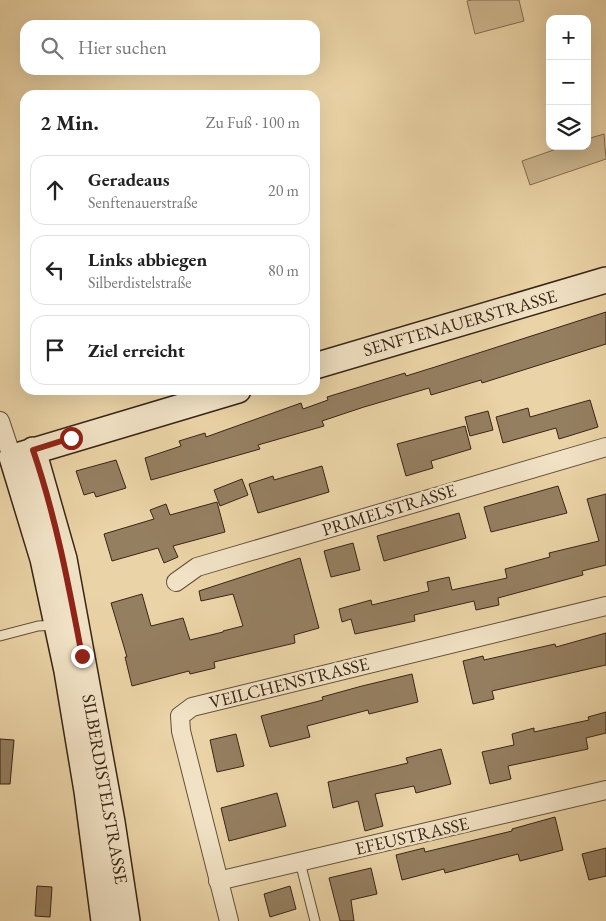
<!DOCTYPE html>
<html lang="de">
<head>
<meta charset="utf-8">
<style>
  :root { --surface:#fff; --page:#f2f2f2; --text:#222; --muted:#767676; --line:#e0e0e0 }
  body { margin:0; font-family:"EB Garamond",serif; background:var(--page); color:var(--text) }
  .controls { position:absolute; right:15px; top:15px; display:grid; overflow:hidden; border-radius:10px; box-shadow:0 5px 20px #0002 }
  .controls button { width:45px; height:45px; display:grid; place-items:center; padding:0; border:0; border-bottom:1px solid var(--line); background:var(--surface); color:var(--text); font:25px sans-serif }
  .stop { position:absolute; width:15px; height:15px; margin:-11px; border:4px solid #8f2418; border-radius:50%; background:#fff }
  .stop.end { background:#8f2418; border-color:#fff; box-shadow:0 1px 5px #0008 }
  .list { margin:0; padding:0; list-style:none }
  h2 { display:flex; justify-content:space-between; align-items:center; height:65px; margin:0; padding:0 20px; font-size:21px }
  h2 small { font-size:16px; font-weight:400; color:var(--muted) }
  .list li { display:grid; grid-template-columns:32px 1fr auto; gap:15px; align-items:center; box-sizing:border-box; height:70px; margin:0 10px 10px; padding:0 10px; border:1px solid var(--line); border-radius:15px }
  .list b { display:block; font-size:19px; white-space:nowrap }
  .list p { margin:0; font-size:16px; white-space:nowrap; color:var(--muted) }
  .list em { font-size:16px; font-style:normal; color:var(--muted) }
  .icon { flex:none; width:28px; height:28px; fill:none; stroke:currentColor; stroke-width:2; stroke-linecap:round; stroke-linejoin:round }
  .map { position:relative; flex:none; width:606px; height:921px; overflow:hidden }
  .search { position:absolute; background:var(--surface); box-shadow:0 5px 20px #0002; left:20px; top:20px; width:300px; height:55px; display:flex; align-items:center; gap:12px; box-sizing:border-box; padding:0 18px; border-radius:15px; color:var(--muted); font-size:19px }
  .panel { position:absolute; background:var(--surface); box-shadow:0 5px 20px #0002; left:20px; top:90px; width:300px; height:305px; border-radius:15px }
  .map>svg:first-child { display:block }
  .green { fill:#ccb58e; stroke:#826d52 }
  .building { fill:#957f61; stroke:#382516 }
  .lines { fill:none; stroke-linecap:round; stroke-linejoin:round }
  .lane-casing { stroke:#64503a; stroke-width:11 }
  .street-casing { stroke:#64503a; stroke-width:20 }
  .secondary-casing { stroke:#382516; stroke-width:28 }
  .lane { stroke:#f1e2c5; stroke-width:9 }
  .street { stroke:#f1e2c5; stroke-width:18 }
  .secondary { stroke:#f1e2c5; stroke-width:25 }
  .route { stroke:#8f2418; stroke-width:6 }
  .labels { text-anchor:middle; stroke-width:5; stroke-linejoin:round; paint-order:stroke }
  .street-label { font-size:18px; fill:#382516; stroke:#f1e2c5 }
</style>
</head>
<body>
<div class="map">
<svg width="606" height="921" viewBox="0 0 606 921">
  <rect width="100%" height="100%" fill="#ead3a6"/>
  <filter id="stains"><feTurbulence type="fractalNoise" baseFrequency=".004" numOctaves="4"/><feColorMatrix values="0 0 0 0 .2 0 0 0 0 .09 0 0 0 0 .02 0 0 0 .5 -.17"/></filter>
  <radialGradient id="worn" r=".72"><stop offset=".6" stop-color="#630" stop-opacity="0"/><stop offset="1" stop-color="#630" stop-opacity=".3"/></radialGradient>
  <path class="green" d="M 472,0 L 519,0 L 524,21 L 475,34 L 467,1 Z
    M 604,134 L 606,159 L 530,185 L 522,161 L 565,146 L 587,146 L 587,139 Z"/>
  <path class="building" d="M 606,312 L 606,344 L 482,383 L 481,380 L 431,395 L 429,388 L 364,407 L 322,421 L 324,426 L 258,445 L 260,449 L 151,480 L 145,458 L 181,446 L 179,441 L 205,433 L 206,437 L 301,403 L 303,409 L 328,400 L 327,397 L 405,373 L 406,376 L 435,367 Z
    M 590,400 L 598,427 L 559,439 L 556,428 L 503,443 L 496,417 L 528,408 L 530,417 Z
    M 488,411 L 493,430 L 470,436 L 465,417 Z
    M 465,426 L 471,449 L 431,461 L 433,468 L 406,476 L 397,444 Z
    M 116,460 L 126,488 L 96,497 L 94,492 L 84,495 L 76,471 Z
    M 322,466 L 329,492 L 258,513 L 249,484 L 273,476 L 274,480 Z
    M 242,479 L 248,495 L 220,506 L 214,490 Z
    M 558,486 L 567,513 L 491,532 L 484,507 Z
    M 606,494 L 606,565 L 582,571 L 583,575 L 498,598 L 499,605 L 476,610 L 474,601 L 414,615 L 415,621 L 355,634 L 351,619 L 342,622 L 339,609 L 371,600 L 372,605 L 429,591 L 427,582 L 449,577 L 452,590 L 507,578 L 505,569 L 550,557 L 549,553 L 599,541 L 587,499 Z
    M 217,502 L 225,532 L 173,546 L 178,557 L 164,563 L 158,548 L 112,561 L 104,534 L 154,519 L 150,510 L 166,504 L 170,515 Z
    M 459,513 L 466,538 L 384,561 L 377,536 Z
    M 353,543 L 360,570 L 331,577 L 324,551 Z
    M 300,558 L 319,628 L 294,635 L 295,643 L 214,662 L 215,668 L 190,674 L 189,671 L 132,686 L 125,657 L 127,657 L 111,603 L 142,594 L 151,626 L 183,618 L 190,640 L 223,632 L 223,631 L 243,626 L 233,594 L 201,601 L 199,591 Z
    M 606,633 L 606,665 L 492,691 L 494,699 L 473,704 L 463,661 L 483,656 L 484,660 L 555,644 L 556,647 Z
    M 412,674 L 418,702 L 369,714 L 368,710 L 307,726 L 310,737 L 270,747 L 261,716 L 323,700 L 322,697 L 362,686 Z
    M 606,712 L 606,733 L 586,738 L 588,749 L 508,766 L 511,779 L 490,784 L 482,752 L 514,745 L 512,734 L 534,728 L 534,732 L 589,720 L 588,717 Z
    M 236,734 L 244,766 L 217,772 L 210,740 Z
    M 0,739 L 14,740 L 10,784 L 0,784 Z
    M 441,749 L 451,784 L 416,793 L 414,786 L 375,794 L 383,826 L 365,831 L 358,801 L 333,808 L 328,782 L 408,763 L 406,758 Z
    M 277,793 L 286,826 L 229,841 L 221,808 Z
    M 555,817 L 563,850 L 520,861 L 518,854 L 445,873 L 444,869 L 402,880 L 396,855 L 424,848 L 425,852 L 512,831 L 512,829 Z
    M 606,848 L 606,876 L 589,880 L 582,854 Z
    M 371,868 L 377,894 L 351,900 L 354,921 L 340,921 L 329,878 Z
    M 37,886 L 52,887 L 50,917 L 35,916 Z
    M 290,886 L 296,909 L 270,917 L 264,894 Z"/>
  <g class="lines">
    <defs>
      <path id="lane" d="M 0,636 L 38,626 L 56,625
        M 300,862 L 315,921"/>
      <path id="street" d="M 0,421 L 12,457
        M 176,582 L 197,567 L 606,447
        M 218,881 L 606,790
        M 229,921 L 181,731 L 180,716 L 192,707 L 606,606"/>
      <path id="secondary" d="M 315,366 L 606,280
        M 33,450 L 64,559 L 112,822 L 127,921
        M 17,456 L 238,390
        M 12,457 L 43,559 L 67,671 L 87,791 L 104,921"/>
    </defs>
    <use href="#lane" class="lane-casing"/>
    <use href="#street" class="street-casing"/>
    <use href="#secondary" class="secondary-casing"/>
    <use href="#lane" class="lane"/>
    <use href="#street" class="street"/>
    <use href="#secondary" class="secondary"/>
  </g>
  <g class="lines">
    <path class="route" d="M 71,438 L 33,450 C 56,517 69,587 82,656"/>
  </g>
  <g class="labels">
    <g class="street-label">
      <text transform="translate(460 323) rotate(-16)" y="6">SENFTENAUERSTRASSE</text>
      <text transform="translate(389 510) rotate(-17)" y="6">PRIMELSTRASSE</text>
      <text transform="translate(289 683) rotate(-14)" y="6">VEILCHENSTRASSE</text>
      <text transform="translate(105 789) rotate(80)" y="6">SILBERDISTELSTRASSE</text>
      <text transform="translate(412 836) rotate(-13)" y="6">EFEUSTRASSE</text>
    </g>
  </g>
  <rect width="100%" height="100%" filter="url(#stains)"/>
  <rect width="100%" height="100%" fill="url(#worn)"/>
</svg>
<div class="controls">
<button>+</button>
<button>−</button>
<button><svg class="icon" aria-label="layers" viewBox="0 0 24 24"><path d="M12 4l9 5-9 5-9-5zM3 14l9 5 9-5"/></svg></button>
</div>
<div class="stop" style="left:71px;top:438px"></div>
<div class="stop end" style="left:82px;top:656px"></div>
<div class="search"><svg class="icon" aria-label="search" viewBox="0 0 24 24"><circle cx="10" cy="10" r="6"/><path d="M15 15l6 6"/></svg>Hier suchen</div>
<section class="panel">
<h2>2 Min.<small>Zu Fuß · 100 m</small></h2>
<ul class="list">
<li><svg class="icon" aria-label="ahead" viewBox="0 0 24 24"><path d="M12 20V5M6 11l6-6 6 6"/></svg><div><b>Geradeaus</b><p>Senftenauerstraße</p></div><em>20 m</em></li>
<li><svg class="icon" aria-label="left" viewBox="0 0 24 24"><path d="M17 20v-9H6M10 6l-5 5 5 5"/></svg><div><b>Links abbiegen</b><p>Silberdistelstraße</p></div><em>80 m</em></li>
<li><svg class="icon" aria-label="arrive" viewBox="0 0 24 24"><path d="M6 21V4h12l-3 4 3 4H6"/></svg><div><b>Ziel erreicht</b></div></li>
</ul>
</section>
</div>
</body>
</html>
